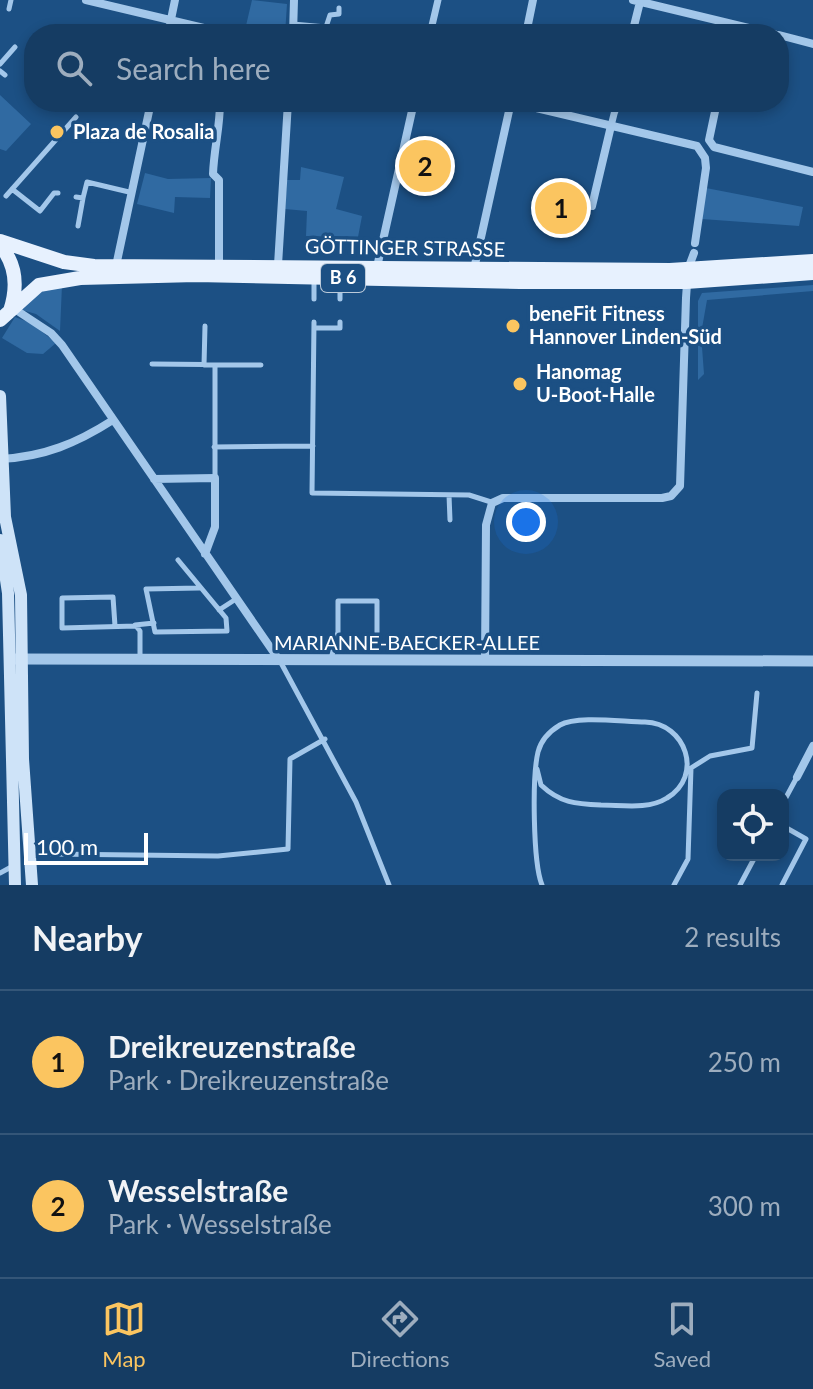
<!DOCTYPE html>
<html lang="en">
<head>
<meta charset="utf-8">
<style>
  :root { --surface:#153c63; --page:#22476c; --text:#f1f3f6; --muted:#9dadbe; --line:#345678; --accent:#fbc560 }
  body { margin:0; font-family:Lato,sans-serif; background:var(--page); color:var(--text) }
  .controls { position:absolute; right:24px; bottom:24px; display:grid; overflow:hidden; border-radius:16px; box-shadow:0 4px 12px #0003 }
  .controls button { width:72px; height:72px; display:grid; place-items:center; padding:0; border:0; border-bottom:2px solid var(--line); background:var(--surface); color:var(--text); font:40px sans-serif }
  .scale { position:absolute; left:24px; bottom:20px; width:124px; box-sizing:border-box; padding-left:8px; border:4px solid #fff; border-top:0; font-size:22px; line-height:28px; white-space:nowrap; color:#fff; -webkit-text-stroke:6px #1c5084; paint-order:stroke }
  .you { position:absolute; left:526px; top:522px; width:28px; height:28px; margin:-20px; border:6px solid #fff; border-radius:50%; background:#1a73e8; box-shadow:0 0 0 12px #1a73e833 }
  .badge { display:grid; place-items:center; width:52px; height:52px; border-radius:50%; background:var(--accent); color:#111; font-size:26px; font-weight:700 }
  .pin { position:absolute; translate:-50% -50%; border:4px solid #fff; box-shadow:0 2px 8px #0006 }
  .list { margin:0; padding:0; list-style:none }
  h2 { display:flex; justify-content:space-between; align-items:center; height:104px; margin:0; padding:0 32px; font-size:34px }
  h2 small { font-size:26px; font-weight:400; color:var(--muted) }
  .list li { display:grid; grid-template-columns:52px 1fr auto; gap:24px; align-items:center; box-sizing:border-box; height:144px; padding:0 32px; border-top:2px solid var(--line) }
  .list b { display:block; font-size:30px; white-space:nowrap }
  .list p { margin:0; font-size:26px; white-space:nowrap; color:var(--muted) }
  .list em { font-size:26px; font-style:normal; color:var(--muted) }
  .icon { flex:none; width:44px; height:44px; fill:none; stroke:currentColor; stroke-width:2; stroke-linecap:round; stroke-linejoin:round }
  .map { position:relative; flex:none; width:813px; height:885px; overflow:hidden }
  .search { position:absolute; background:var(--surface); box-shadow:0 4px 12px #0003; left:24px; right:24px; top:24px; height:88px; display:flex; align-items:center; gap:20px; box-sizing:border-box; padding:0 28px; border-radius:32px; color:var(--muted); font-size:30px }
  .sheet { height:392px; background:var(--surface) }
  nav { display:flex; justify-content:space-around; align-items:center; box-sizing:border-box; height:112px; border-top:2px solid var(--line); background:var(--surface); font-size:22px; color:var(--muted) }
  nav a { display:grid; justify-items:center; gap:4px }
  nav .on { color:var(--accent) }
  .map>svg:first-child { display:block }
  .green { fill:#306aa2 }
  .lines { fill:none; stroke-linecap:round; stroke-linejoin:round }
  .service { stroke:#a3c7ea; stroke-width:5 }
  .pedestrian { stroke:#a3c7ea; stroke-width:7 }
  .minor { stroke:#a3c7ea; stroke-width:8 }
  .tertiary { stroke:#a3c7ea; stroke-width:11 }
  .secondary { stroke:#cee3f8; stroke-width:12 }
  .primary { stroke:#e7f1fe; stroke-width:14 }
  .poi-dot { fill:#fbc560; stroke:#1c5084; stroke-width:3 }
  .labels { text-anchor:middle; stroke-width:7; stroke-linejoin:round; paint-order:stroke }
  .shield { fill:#1c5084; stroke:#bbcada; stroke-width:2 }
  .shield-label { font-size:18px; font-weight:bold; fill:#fff }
  .poi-label { font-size:20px; font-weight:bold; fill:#fff; stroke:#1c5084; text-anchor:start }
  .street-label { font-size:20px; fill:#fff; stroke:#1c5084 }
</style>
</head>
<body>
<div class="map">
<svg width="813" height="885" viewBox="0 0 813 885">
  <rect width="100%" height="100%" fill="#1c5084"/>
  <path class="green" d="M 252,0 L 287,4 L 285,34 L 245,30 Z
    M 0,95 L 31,124 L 6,151 L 0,149 Z
    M 411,149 L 445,157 L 437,188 L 401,180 Z
    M 301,167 L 344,177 L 336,209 L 362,216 L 358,237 L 306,236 L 307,211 L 285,209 L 287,180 L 300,180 Z
    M 145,173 L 168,179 L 211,178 L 210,198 L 175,197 L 174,213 L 137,204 Z
    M 545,185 L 584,194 L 576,230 L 536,226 Z
    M 706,188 L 803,207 L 799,226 L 702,219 Z
    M 62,285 L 60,331 L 36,314 L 22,310 L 39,292 Z
    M 813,285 L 813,291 L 707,300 L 701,334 L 704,374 L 698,380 L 698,301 L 702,293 Z
    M 15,317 L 31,323 L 56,343 L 43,354 L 27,353 L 2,338 Z"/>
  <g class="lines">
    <path class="service" d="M 9,9 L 11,0
      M 293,24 L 326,27 L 330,15 L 339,14 L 339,8
      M 0,64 L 15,47
      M 0,71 L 5,75
      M 12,189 L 40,211 L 54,193 L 58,193
      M 6,196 L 76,117
      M 76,197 L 83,198 L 87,182 L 129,192
      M 78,226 L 83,198
      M 314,299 L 314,278
      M 340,299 L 340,280
      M 314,322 L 312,493 L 469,495 L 491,502
      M 314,328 L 340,328 L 340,322
      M 152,364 L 261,365
      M 204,365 L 205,326
      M 214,447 L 313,446
      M 215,478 L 215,365
      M 449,495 L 450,520
      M 178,560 L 226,618 L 227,631 L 155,632 L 146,589 L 199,588
      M 219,610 L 236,599
      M 135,625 L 154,623
      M 115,626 L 113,597 L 62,598 L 62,628 L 136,626 L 140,631 L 140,659
      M 331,659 L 338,632 L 338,601 L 377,601 L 377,632
      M 280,661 L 356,802 L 389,885
      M 537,769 L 541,785 C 560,803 576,804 601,805 C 622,805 648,810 667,798 C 704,776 686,723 645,722 C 624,722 577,715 560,725 C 550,731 541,740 538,752 C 532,777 533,863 542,885
      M 783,803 L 797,777
      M 51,854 L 218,856 L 288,849 L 290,759 L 325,739
      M 0,873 L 13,866
      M 674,885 L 688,859 L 691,768 L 710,756 L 752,748 L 757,693
      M 740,885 L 756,855
      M 782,885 L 806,839 L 783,826"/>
    <path class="pedestrian" d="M 430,34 L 438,0
      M 611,126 L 615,110"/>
    <path class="minor" d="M 86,0 L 229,34
      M 633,0 L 774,34
      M 168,34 L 175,0
      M 293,34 L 294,0
      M 526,34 L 533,0
      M 632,34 L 640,2
      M 779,35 L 813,44
      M 511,102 L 697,146 L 705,158 L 706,168 L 695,243
      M 717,102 L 709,140 L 714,147 L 813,172
      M 615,110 L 617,102
      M 592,206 L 611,126
      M 219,264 L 219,180 L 213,174 C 214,148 220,128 220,102
      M 278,265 L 288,102
      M 116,266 L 151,102
      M 377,267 L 414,102
      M 474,269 L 511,102
      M 13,308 L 51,333 L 62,345 L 279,660
      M 0,459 C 44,457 77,443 113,420
      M 154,479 L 215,478 L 215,527 L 205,554
      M 485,661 L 486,525 L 492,503 L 503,498 L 662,498 L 671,496 L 680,486 L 686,298 L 688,269 L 694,253
      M 797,777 L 813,746"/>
    <path class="tertiary" d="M 13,659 L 813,661"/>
    <path class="secondary" d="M 0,396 L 5,517 L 21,595 L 23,759 L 32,885
      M 0,540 L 8,593 L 15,885"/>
    <path class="primary" d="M 0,241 L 64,262 L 94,266 L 670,270 L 813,261
      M 0,245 C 17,265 18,287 10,311
      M 0,320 L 39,285 L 80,278 L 196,275 L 520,282 L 686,282 L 813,273"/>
  </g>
  <g class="poi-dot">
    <circle cx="57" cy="132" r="8"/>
    <circle cx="513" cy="326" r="8"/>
    <circle cx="520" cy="384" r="8"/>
  </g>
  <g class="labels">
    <rect class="shield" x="321" y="264" width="44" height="28" rx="6"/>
    <g class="shield-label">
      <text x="343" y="284">B 6</text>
    </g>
    <g class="poi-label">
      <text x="73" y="139">Plaza de Rosalia</text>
      <text x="529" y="321">beneFit Fitness<tspan x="529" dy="23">Hannover Linden-Süd</tspan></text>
      <text x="536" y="379">Hanomag<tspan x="536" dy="23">U-Boot-Halle</tspan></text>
    </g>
    <g class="street-label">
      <text transform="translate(405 248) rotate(1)" y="7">GÖTTINGER STRASSE</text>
      <text x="407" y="650">MARIANNE-BAECKER-ALLEE</text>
    </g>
  </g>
</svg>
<div class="controls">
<button><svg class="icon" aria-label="locate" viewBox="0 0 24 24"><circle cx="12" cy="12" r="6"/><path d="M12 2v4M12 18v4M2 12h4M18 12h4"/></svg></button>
</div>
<div class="scale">100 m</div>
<div class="you"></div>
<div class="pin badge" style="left:561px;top:208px">1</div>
<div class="pin badge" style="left:425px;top:166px">2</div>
<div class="search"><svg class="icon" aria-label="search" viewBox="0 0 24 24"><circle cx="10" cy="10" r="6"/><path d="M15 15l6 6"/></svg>Search here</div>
</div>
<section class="sheet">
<h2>Nearby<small>2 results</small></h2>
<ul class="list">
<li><span class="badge">1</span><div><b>Dreikreuzenstraße</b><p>Park · Dreikreuzenstraße</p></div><em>250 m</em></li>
<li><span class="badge">2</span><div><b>Wesselstraße</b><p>Park · Wesselstraße</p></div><em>300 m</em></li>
</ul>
</section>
<nav>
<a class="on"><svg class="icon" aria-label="map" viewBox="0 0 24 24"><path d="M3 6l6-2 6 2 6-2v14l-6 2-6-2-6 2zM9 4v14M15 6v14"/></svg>Map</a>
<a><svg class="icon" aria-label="directions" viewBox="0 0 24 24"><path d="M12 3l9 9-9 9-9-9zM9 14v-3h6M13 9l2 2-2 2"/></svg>Directions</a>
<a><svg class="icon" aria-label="saved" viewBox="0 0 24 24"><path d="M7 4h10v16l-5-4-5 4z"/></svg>Saved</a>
</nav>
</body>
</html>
